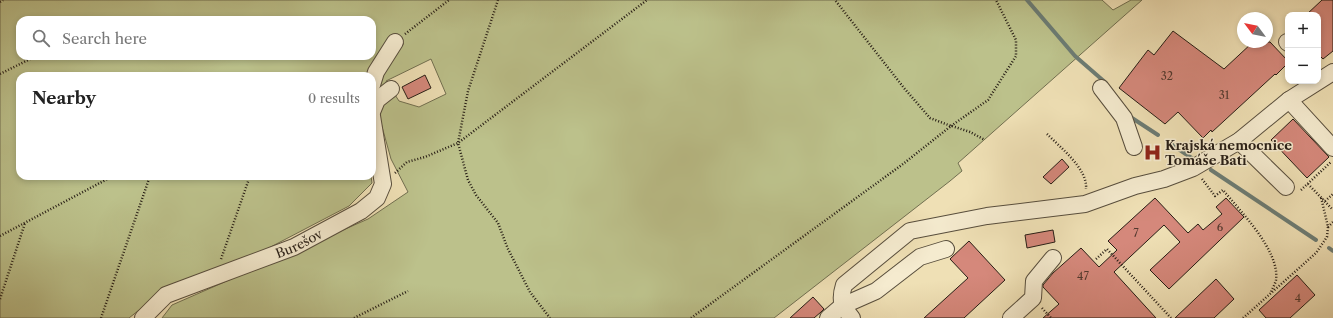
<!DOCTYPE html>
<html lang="en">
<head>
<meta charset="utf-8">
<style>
  :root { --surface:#fff; --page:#f2f2f2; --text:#222; --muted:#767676; --line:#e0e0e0 }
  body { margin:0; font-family:"Libre Caslon Text",serif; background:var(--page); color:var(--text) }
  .controls { position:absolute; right:12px; top:12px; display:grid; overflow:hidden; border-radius:8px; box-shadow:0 2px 6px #0003 }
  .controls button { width:36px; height:36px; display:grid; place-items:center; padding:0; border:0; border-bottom:1px solid var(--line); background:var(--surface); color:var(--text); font:20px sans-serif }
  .compass { position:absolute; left:1237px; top:12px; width:36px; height:36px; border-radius:50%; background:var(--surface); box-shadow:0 2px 6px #0003; rotate:302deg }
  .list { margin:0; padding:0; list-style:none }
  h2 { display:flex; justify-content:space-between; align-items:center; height:52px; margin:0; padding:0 16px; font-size:17px }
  h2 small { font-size:13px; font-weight:400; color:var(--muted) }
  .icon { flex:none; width:22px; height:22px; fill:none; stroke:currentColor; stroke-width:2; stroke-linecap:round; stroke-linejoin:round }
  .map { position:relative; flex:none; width:1333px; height:318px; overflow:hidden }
  .search { position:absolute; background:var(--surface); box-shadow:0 2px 6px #0003; left:16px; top:16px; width:360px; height:44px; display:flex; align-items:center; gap:10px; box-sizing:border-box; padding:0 14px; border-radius:12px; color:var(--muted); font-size:15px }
  .panel { position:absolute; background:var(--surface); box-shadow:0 2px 6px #0003; left:16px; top:72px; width:360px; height:108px; border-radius:12px }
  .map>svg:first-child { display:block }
  .green { fill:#bcc18b; stroke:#716f50; fill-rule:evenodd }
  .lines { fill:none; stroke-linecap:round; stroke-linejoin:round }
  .stream { stroke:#6c7c74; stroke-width:4 }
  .building { fill:#d5887b; stroke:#261d15 }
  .minor-casing { stroke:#584e3d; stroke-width:18 }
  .path { stroke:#261d15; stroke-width:2.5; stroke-dasharray:1 2; stroke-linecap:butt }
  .minor { stroke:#f5ebcf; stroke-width:16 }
  .labels { text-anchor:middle; stroke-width:3; stroke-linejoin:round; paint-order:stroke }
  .number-label { font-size:11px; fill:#52382e }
  .poi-label { font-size:13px; font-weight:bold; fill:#261d15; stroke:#f5ebcf; text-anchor:start }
  .street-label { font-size:13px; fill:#261d15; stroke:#f5ebcf }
</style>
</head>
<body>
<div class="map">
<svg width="1333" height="318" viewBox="0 0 1333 318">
  <rect width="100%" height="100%" fill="#efe0b5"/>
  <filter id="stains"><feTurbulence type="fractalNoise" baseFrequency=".005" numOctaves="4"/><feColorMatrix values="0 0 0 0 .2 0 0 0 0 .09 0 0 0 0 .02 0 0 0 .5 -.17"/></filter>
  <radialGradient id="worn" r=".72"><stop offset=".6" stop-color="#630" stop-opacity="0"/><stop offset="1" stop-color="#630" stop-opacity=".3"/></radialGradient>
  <path class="green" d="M 0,0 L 1102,0 L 1113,10 L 1131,0 L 1142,0 L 958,163 L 962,171 L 950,181 L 774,318 L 162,318 L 172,305 L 368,219 L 408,192 L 391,159 L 381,123 L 372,116 L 372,76 L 20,76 L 20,176 L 371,176 L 372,183 L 349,206 L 261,252 L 163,291 L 129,318 L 0,318 ZM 20,20 L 372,20 L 372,56 L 20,56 ZM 431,59 L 446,94 L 419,107 L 399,101 L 386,81 Z"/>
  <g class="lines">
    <path class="stream" d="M 1027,0 L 1075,56 L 1106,83
      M 1129,116 L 1158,135
      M 1171,144 L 1196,161
      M 1211,170 L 1316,240
      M 1329,248 L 1333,251"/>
  </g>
  <path class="building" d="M 1322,0 L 1333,0 L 1333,51 L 1323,59 L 1318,54 L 1318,15 L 1306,15 Z
    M 1173,31 L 1224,69 L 1253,42 L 1270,42 L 1288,61 L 1288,63 L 1276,75 L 1275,74 L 1212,132 L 1211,130 L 1203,138 L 1178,112 L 1165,124 L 1119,88 L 1148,50 L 1154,55 Z
    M 425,75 L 431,88 L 408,99 L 402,87 Z
    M 1293,119 L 1329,157 L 1307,178 L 1271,140 Z
    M 1062,159 L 1069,167 L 1051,184 L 1043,177 Z
    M 1155,198 L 1188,233 L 1198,224 L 1203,230 L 1222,214 L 1216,207 L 1226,198 L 1244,217 L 1169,289 L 1150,270 L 1180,242 L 1164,225 L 1114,272 L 1156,318 L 1043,318 L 1059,304 L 1043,287 L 1043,285 L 1053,273 L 1081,248 L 1099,267 L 1117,250 L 1108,241 Z
    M 1053,230 L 1055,242 L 1027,248 L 1025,235 Z
    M 969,241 L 1005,280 L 964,318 L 924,318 L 968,278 L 950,259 Z
    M 1297,275 L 1315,295 L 1290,318 L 1266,318 L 1259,310 Z
    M 1216,279 L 1234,299 L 1214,318 L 1175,318 Z
    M 813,297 L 824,309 L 821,312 L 814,318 L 790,318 Z"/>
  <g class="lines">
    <defs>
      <g id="minor">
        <path d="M 1287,42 L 1288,43"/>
        <path d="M 372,85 L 376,72 L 395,42"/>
        <path d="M 1101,88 L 1124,118 L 1134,147"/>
        <path d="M 1289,100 L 1333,148"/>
        <path d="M 372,112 L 377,100 L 391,89"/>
        <path d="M 1239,141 L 1286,187"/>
        <path id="s1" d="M 143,318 L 166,295 L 294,247 L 361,211 L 377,198 L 383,184 L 372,116"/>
        <path d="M 828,318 L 842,306 L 876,291 L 920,257 L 946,249"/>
        <path d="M 852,318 C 842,306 839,301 844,285 L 910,231 L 987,216 L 1085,204 L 1135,186 L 1164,179 L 1193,168 L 1239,141 L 1289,100 L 1333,72"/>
        <path d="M 1011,318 L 1033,298 L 1034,281 L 1053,258"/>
      </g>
    </defs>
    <use href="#minor" class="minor-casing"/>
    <path class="path" d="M 498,0 L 468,91 L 458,143 L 468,180 L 476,195 L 498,223 L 508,249 L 530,292 L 550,318
      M 0,2 L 3,0
      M 405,34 L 449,0
      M 0,74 L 36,56 L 40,56
      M 951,126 L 988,100 L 1016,56 L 1016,40 L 996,0
      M 952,126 L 970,132 L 985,140
      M 1047,134 C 1060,147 1088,169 1086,189
      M 395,173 L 407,162 L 425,157 L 458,143 L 647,0
      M 1202,179 L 1215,196 L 1223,190 C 1241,212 1280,251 1276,280 C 1275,284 1273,288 1271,292
      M 1308,184 L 1333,210
      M 1301,190 L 1331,162
      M 1325,201 L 1333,194
      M 1328,227 L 1333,222
      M 0,236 L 113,176
      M 221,259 L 250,176
      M 1096,259 L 1107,249 L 1171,318
      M 0,299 L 25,223
      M 1042,308 L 1051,318
      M 101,318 L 150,176
      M 354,318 L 408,291
      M 691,318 L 903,164 L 951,126 L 930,118 L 904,88 L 835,0
      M 1243,318 L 1316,253 L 1327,237 L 1328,227 L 1321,197"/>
    <use href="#minor" class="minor"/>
  </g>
  <defs>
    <symbol id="hospital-bare" viewBox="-9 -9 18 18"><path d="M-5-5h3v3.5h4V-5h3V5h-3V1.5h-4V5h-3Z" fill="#8f2418" stroke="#f5ebcf" stroke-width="2.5" paint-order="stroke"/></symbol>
  </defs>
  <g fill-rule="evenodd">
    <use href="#hospital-bare" x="1140" y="140" width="25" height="25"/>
  </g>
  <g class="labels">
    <g class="number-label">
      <text x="1167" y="80">32</text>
      <text x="1224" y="99">31</text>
      <text x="1220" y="231">6</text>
      <text x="1136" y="237">7</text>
      <text x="1083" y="280">47</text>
      <text x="1298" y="302">4</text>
    </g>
    <g class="poi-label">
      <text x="1165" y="150">Krajská nemocnice<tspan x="1165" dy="15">Tomáše Bati</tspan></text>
    </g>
    <g class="street-label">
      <text dy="5" stroke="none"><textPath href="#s1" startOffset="175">Burešov</textPath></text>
    </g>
  </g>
  <rect width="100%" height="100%" filter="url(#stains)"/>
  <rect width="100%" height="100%" fill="url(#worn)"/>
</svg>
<div class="controls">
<button>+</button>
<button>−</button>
</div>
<svg class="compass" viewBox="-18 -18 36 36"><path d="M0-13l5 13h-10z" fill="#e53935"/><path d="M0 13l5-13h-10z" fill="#767676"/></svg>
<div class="search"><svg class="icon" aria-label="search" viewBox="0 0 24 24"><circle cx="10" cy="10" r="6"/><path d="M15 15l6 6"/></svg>Search here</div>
<section class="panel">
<h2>Nearby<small>0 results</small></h2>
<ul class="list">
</ul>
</section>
</div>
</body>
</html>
